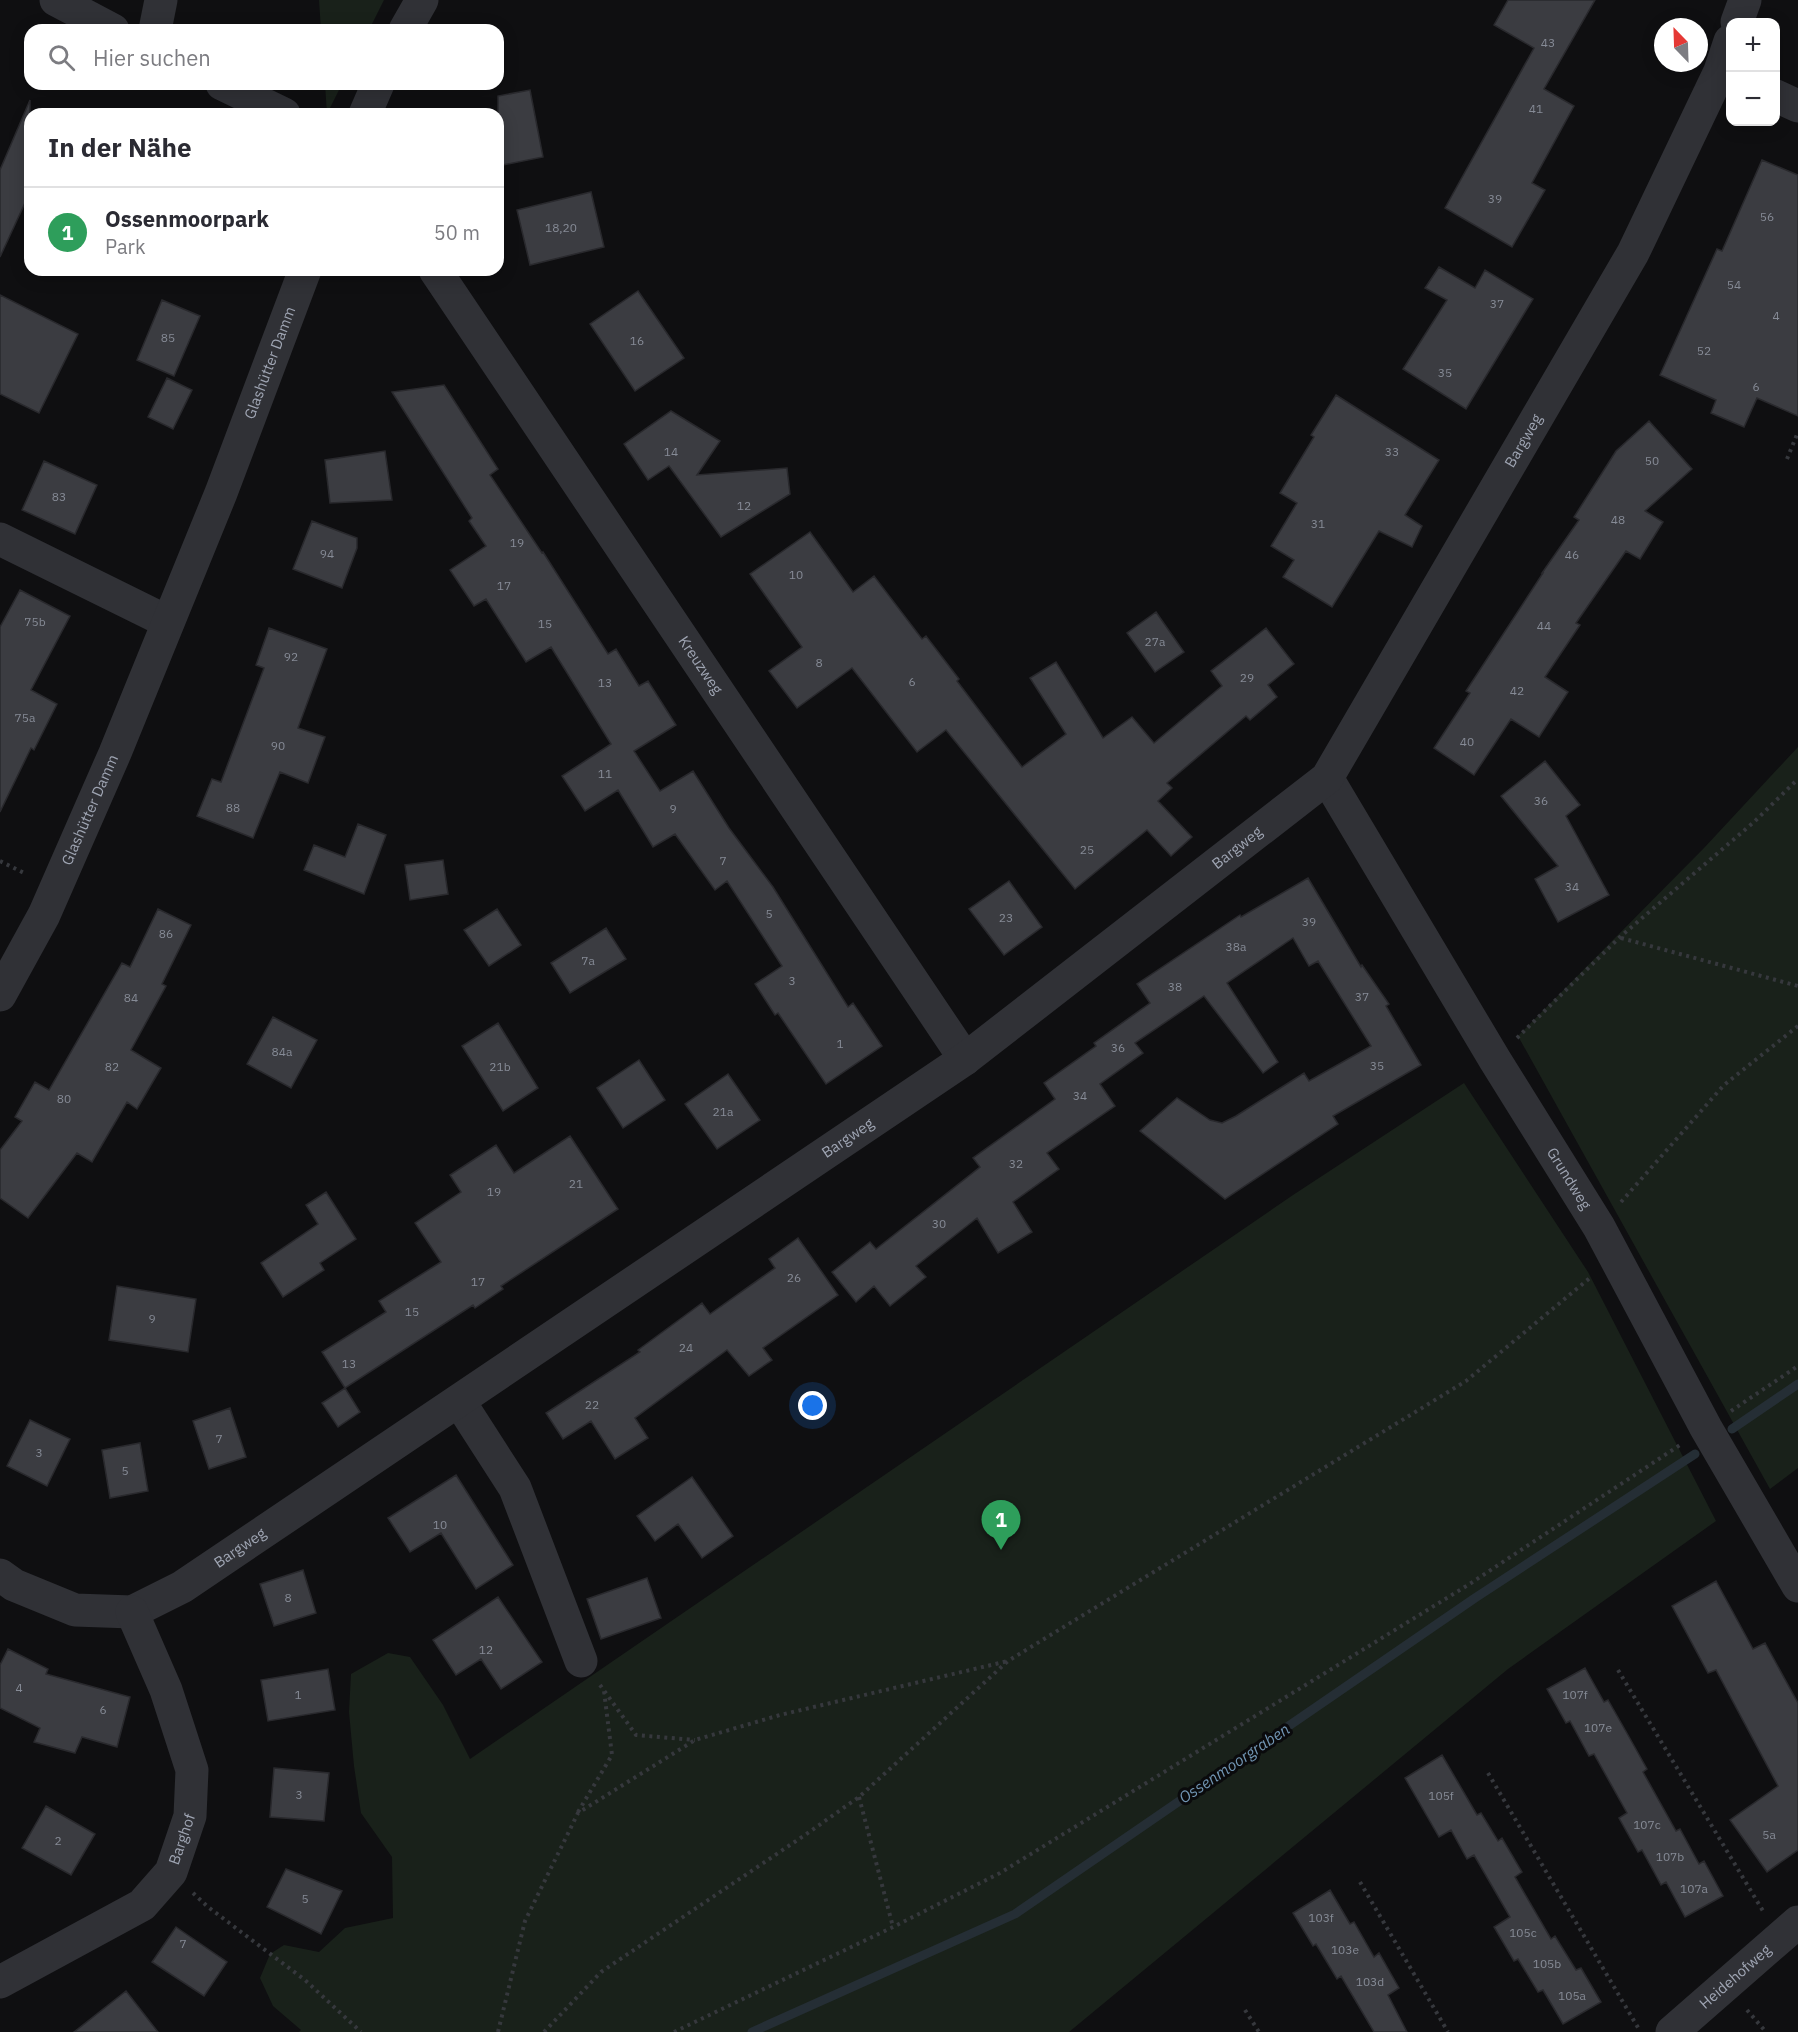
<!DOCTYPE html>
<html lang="de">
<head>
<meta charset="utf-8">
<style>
  :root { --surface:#fff; --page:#f2f2f3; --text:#2b2b33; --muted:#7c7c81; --line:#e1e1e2; --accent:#1a73e8 }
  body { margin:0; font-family:"IBM Plex Sans",sans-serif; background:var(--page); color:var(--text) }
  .controls { position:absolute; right:18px; top:18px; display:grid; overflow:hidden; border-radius:12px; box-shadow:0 3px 15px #0003 }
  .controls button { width:54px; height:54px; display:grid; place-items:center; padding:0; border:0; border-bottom:2px solid var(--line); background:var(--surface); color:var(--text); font:30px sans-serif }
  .compass { position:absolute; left:1654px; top:18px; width:54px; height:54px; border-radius:50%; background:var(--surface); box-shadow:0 3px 15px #0003; rotate:337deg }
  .you { position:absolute; left:813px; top:1406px; width:21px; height:21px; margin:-15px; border:4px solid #fff; border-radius:50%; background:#1a73e8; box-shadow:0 0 0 9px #1a73e833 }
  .badge { display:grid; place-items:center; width:39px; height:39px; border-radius:50%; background:var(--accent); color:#fff; font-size:20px; font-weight:700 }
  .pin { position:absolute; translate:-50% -50px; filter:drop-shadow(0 2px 3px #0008) }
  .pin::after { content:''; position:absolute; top:32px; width:21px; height:18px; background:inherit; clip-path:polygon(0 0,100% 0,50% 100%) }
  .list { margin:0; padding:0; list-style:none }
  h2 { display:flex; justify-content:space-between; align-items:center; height:78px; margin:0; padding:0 24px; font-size:26px }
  h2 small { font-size:20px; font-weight:400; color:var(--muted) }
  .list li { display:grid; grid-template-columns:39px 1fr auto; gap:18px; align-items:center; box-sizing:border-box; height:90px; padding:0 24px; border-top:2px solid var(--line) }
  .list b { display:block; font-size:22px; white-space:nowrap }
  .list p { margin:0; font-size:20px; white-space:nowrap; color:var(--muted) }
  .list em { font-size:20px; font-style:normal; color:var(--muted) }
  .icon { flex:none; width:33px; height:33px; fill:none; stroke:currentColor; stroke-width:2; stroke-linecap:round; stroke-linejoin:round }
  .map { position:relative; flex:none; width:1798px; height:2032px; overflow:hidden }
  .search { position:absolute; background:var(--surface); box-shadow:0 3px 15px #0003; left:24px; top:24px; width:480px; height:66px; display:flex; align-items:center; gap:15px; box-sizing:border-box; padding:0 21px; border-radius:18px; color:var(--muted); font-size:22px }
  .panel { position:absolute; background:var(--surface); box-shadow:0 3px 15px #0003; left:24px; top:108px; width:480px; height:168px; border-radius:18px }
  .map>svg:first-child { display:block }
  .green { fill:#19211a }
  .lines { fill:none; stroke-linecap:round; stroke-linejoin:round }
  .stream { stroke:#252e35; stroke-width:9 }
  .building { fill:#3b3c41; stroke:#29292d; stroke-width:1.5 }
  .path { stroke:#36383d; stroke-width:4; stroke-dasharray:3 4.5; stroke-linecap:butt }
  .minor { stroke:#303136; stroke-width:33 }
  .labels { text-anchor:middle; stroke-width:6; stroke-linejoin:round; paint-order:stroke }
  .number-label { font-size:12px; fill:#868b96 }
  .street-label { font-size:15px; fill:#9fa5b3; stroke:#0a0a0c }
  .water-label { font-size:16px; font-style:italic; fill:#7195b3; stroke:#0a0a0c }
</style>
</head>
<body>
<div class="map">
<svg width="1798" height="2032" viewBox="0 0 1798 2032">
  <rect width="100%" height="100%" fill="#0f0f11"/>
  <path class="green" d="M 319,0 L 384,0 L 369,30 L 321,30 Z
    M 325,84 L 342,84 L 327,114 Z
    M 1798,747 L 1798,1468 L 1770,1489 L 1518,1036 L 1704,848 Z
    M 1464,1083 L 1588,1272 L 1716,1521 L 1508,1669 L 1069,2032 L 299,2032 L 301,2030 L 273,2006 L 260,1978 L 270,1954 L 284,1945 L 319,1952 L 345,1928 L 393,1918 L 392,1857 L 361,1813 L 354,1766 L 349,1712 L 351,1674 L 388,1653 L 410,1657 L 443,1705 L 470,1759 L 1293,1195 Z"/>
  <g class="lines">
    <path class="stream" d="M 1732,1429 L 1798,1384
      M 752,2032 L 1015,1914 L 1475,1598 L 1695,1454"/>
  </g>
  <path class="building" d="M 1508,0 L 1595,0 L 1544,89 L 1574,106 L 1532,183 L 1545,190 L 1512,247 L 1445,208 L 1534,48 L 1494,25 Z
    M 530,90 L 543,157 L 498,166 L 498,96 Z
    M 30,100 L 30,192 L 0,257 L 0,170 Z
    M 1762,160 L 1798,175 L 1798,416 L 1757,398 L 1744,427 L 1711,413 L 1716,400 L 1660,375 L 1717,249 L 1722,251 Z
    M 591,192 L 604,247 L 530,265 L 517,210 Z
    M 1439,267 L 1475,288 L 1485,270 L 1533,299 L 1466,409 L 1403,369 L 1447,300 L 1425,288 Z
    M 638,291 L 684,358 L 635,391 L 590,324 Z
    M 0,295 L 78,334 L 39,413 L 0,394 Z
    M 162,300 L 200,316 L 174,376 L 137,360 Z
    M 167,378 L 192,390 L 173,429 L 148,417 Z
    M 444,385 L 498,469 L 490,475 L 542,553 L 543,552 L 608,654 L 616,649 L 639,686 L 648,681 L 676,725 L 634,751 L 660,791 L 693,771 L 729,828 L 773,887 L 848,1007 L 853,1003 L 882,1046 L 826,1084 L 778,1013 L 775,1015 L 755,984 L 782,966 L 727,881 L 715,890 L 675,834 L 653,847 L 618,790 L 585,811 L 562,776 L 611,744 L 551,647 L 526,662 L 486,599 L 474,606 L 450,570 L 486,546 L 469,521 L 472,518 L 392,392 Z
    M 1336,395 L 1439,460 L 1405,515 L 1422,526 L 1412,547 L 1379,531 L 1332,607 L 1283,577 L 1294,560 L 1271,546 L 1297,503 L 1280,493 L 1314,437 L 1311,435 Z
    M 671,411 L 720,441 L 697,475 L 787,468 L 790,494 L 721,537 L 669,466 L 648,480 L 624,444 Z
    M 1649,421 L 1692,469 L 1645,511 L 1663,522 L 1640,559 L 1626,551 L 1576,623 L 1580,625 L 1545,677 L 1568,692 L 1539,737 L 1511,719 L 1474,775 L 1434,748 L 1470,693 L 1466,691 L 1543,573 L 1542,573 L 1579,520 L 1574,517 L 1616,451 Z
    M 385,451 L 392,500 L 330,503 L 325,460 Z
    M 44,461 L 97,485 L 75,534 L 22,510 Z
    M 312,521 L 357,538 L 357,548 L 342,588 L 293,569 Z
    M 810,532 L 853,592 L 874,576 L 922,639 L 926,636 L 959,679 L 957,681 L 1022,767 L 1066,734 L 1030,678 L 1056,662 L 1103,738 L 1132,717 L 1154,743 L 1222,686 L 1211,671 L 1266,628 L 1294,664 L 1268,685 L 1277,697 L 1250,720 L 1246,716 L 1167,783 L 1172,788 L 1158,801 L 1192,837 L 1171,856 L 1147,830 L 1075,889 L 946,730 L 917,752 L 852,668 L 797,708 L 769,671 L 802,647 L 750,574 Z
    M 20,590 L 70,616 L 31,690 L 57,704 L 34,750 L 31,748 L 0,812 L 0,627 Z
    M 1156,612 L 1184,652 L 1155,672 L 1127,633 Z
    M 269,628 L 327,649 L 298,728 L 325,737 L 308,783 L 280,772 L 253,838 L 197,816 L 212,779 L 221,782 L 264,668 L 256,665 Z
    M 1545,761 L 1580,805 L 1566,816 L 1609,895 L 1558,922 L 1535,879 L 1558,866 L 1501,796 Z
    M 358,824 L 386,835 L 364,894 L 304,870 L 314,845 L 345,857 Z
    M 443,860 L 448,894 L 410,900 L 405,865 Z
    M 1308,878 L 1361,967 L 1362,965 L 1389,1004 L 1386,1006 L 1421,1065 L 1333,1116 L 1338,1124 L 1225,1199 L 1140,1131 L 1177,1098 L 1210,1120 L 1222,1123 L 1236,1116 L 1304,1073 L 1309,1081 L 1371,1046 L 1318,961 L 1309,966 L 1293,938 L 1227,983 L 1278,1062 L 1263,1073 L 1204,996 L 1135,1043 L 1143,1053 L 1100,1084 L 1115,1106 L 1047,1153 L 1059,1169 L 1013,1202 L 1032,1232 L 998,1253 L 977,1218 L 916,1266 L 926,1277 L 890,1306 L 874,1286 L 856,1302 L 832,1272 L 870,1242 L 876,1249 L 980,1167 L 973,1158 L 1055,1099 L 1044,1083 L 1096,1046 L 1094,1043 L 1150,1003 L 1137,984 L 1240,915 L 1241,917 Z
    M 1009,881 L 1042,927 L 1004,955 L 969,909 Z
    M 158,909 L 191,925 L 162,984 L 166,986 L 131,1050 L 161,1068 L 137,1109 L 127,1102 L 92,1162 L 77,1153 L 28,1218 L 0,1198 L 0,1150 L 22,1121 L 15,1117 L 35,1082 L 49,1090 L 122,963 L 130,967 Z
    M 497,909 L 521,945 L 489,966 L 464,930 Z
    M 606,928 L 626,959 L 570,993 L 551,963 Z
    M 273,1017 L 317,1040 L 291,1088 L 247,1064 Z
    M 498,1023 L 538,1088 L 503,1111 L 462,1046 Z
    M 639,1060 L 665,1100 L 623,1128 L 597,1088 Z
    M 728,1074 L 760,1120 L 717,1149 L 685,1104 Z
    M 570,1136 L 618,1209 L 501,1286 L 503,1289 L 475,1308 L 473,1305 L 345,1388 L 322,1352 L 386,1312 L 379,1301 L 441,1262 L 415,1223 L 461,1192 L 450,1175 L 496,1145 L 514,1173 Z
    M 326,1192 L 356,1239 L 320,1263 L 324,1270 L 283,1297 L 261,1263 L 318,1224 L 306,1205 Z
    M 798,1238 L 838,1295 L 763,1348 L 772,1360 L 749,1376 L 727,1350 L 635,1418 L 648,1438 L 615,1459 L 591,1421 L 563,1439 L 546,1413 L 640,1352 L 638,1350 L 702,1303 L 710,1314 L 775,1268 L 769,1259 Z
    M 117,1286 L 196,1299 L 188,1352 L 109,1340 Z
    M 345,1388 L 360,1412 L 338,1427 L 322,1403 Z
    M 230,1408 L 246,1457 L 209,1469 L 193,1421 Z
    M 30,1420 L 70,1439 L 47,1486 L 7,1466 Z
    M 140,1443 L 148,1491 L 110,1498 L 102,1450 Z
    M 456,1475 L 513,1565 L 476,1589 L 441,1533 L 410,1552 L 388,1518 Z
    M 692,1477 L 733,1536 L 702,1558 L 678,1524 L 655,1541 L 637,1516 Z
    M 303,1570 L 316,1613 L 274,1626 L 260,1584 Z
    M 647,1578 L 661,1618 L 601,1639 L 587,1599 Z
    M 1716,1581 L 1753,1649 L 1765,1643 L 1798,1703 L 1798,1850 L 1767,1872 L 1730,1820 L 1778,1786 L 1716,1670 L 1708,1673 L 1672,1606 Z
    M 498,1597 L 542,1662 L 501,1689 L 481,1659 L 456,1675 L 433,1640 Z
    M 8,1649 L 48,1669 L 46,1674 L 130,1697 L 117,1747 L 82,1737 L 75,1753 L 34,1742 L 40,1728 L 0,1708 L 0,1665 Z
    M 1585,1668 L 1604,1702 L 1608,1700 L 1628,1735 L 1647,1769 L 1643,1772 L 1676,1831 L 1680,1829 L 1699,1864 L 1704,1861 L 1723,1896 L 1685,1917 L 1666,1882 L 1661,1885 L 1642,1850 L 1638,1852 L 1619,1818 L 1627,1813 L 1594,1754 L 1589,1756 L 1570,1721 L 1566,1723 L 1547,1689 Z
    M 328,1669 L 335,1710 L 268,1721 L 261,1680 Z
    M 1442,1755 L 1477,1815 L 1481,1813 L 1498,1841 L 1502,1838 L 1522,1872 L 1515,1877 L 1551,1939 L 1555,1936 L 1576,1970 L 1581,1968 L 1601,2002 L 1563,2024 L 1543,1990 L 1538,1992 L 1518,1959 L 1514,1961 L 1494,1927 L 1510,1917 L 1474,1855 L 1467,1859 L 1451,1830 L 1439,1837 L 1405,1778 Z
    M 274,1768 L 329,1773 L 324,1821 L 270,1817 Z
    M 46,1806 L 95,1834 L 71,1875 L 22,1848 Z
    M 286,1869 L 342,1891 L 321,1934 L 267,1907 Z
    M 1330,1890 L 1350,1924 L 1354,1922 L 1374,1957 L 1379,1953 L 1399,1988 L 1388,1995 L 1407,2032 L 1374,2032 L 1341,1976 L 1337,1979 L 1316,1944 L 1313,1946 L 1293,1913 Z
    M 176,1927 L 227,1962 L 204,1996 L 152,1962 Z
    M 126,1991 L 158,2032 L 74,2032 Z"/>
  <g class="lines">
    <path class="path" d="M 1787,459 L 1798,432
      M 0,861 L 26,874
      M 1621,938 L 1798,986
      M 1517,1038 L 1620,937 L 1754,822 L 1798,779
      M 1621,1202 L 1724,1085 L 1798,1026
      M 1731,1411 L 1798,1366
      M 1618,1670 L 1763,1911
      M 600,1685 L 636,1735 L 695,1740
      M 1488,1773 L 1640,2031
      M 859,1797 L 893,1927
      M 578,1812 L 612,1755 L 604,1691
      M 1360,1882 L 1448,2032
      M 193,1893 L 208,1907 L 305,1980 L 361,2032
      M 1245,2010 L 1259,2032
      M 1747,2010 L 1766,2032
      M 498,2032 L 525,1921 L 578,1813 L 695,1740 L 780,1715 L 1008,1661
      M 544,2032 L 601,1972 L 805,1835 L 859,1797 L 1008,1661 L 1466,1381 L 1591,1277
      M 674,2032 L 893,1927 L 1000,1873 L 1468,1585 L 1680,1445"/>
    <g class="minor">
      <path d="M 56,0 L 113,30"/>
      <path d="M 1737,22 L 1745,0"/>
      <path d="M 155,30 L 161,0"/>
      <path d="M 405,30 L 422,0"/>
      <path d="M 222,84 L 284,114"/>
      <path d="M 1776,96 L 1798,106"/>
      <path d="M 365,114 L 378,84"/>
      <path id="s1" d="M 435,270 L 965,1059"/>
      <path d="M 0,539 L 168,622"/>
      <path id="s2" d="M 1327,778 L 1495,1060 L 1599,1227 L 1706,1428 L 1798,1586"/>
      <path id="s3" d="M 0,995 L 44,915 L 115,753 L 221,493 L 305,270"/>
      <path d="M 459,1401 L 515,1488 L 581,1661"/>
      <path id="s4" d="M 0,1575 L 14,1585 L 75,1610 L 132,1612 L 182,1587 L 965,1059 L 1327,778 L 1633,253 L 1720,71 L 1730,41"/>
      <path id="s5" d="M 0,1982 L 142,1905 L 171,1872 L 190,1816 L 192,1770 L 166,1690 L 132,1612"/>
      <path id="s6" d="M 1672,2032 L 1798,1922"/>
    </g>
  </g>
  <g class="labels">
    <g class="number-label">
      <text x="1548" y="47">43</text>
      <text x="1536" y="113">41</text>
      <text x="1495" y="203">39</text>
      <text x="1767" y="221">56</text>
      <text x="561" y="232">18,20</text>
      <text x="1734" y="289">54</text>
      <text x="1497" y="308">37</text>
      <text x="1776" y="320">4</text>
      <text x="168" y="342">85</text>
      <text x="637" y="345">16</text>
      <text x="1704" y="355">52</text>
      <text x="1445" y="377">35</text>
      <text x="1756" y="391">6</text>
      <text x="671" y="456">14</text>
      <text x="1392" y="456">33</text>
      <text x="1652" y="465">50</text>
      <text x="59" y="501">83</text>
      <text x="744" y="510">12</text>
      <text x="1618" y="524">48</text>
      <text x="1318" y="528">31</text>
      <text x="517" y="547">19</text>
      <text x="327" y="558">94</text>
      <text x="1572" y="559">46</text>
      <text x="796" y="579">10</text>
      <text x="504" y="590">17</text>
      <text x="35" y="626">75b</text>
      <text x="545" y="628">15</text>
      <text x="1544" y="630">44</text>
      <text x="1155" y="646">27a</text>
      <text x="291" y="661">92</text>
      <text x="819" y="667">8</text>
      <text x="1247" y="682">29</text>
      <text x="912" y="686">6</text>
      <text x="605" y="687">13</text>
      <text x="1517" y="695">42</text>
      <text x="25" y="722">75a</text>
      <text x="1467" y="746">40</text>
      <text x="278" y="750">90</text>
      <text x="605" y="778">11</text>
      <text x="1541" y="805">36</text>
      <text x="233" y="812">88</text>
      <text x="673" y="813">9</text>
      <text x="1087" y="854">25</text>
      <text x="723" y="865">7</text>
      <text x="1572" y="891">34</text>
      <text x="769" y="918">5</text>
      <text x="1006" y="922">23</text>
      <text x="1309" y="926">39</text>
      <text x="166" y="938">86</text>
      <text x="1236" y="951">38a</text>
      <text x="588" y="965">7a</text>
      <text x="792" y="985">3</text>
      <text x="1175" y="991">38</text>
      <text x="1362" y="1001">37</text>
      <text x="131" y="1002">84</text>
      <text x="840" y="1048">1</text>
      <text x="1118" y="1052">36</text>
      <text x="282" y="1056">84a</text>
      <text x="1377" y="1070">35</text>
      <text x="112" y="1071">82</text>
      <text x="500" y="1071">21b</text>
      <text x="1080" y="1100">34</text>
      <text x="64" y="1103">80</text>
      <text x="723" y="1116">21a</text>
      <text x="1016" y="1168">32</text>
      <text x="576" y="1188">21</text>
      <text x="494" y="1196">19</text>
      <text x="939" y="1228">30</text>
      <text x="794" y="1282">26</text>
      <text x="478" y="1286">17</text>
      <text x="412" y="1316">15</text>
      <text x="152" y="1323">9</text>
      <text x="686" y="1352">24</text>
      <text x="349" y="1368">13</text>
      <text x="592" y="1409">22</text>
      <text x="219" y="1443">7</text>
      <text x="39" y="1457">3</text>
      <text x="125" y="1475">5</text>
      <text x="440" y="1529">10</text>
      <text x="288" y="1602">8</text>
      <text x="486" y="1654">12</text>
      <text x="19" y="1692">4</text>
      <text x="298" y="1699">1</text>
      <text x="1575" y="1699">107f</text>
      <text x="103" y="1714">6</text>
      <text x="1598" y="1732">107e</text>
      <text x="299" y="1799">3</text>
      <text x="1441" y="1800">105f</text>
      <text x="1647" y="1829">107c</text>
      <text x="1769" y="1839">5a</text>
      <text x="58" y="1845">2</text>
      <text x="1670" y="1861">107b</text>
      <text x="1694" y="1893">107a</text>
      <text x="305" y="1903">5</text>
      <text x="1321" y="1922">103f</text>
      <text x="1523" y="1937">105c</text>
      <text x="183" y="1948">7</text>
      <text x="1345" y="1954">103e</text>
      <text x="1547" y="1968">105b</text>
      <text x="1370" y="1986">103d</text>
      <text x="1572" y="2000">105a</text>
    </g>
    <g class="street-label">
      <text dy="5" stroke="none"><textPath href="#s3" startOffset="688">Glashütter Damm</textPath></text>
      <text dy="5" stroke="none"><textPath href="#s4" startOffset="1989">Bargweg</textPath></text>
      <text dy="5" stroke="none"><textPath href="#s1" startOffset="476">Kreuzweg</textPath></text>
      <text dy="5" stroke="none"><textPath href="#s3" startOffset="206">Glashütter Damm</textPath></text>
      <text dy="5" stroke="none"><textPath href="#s4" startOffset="1485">Bargweg</textPath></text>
      <text dy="5" stroke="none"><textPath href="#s4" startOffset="999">Bargweg</textPath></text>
      <text dy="5" stroke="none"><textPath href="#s2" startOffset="468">Grundweg</textPath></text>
      <text dy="5" stroke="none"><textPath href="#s4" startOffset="266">Bargweg</textPath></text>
      <text dy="5" stroke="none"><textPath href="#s5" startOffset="240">Barghof</textPath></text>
      <text dy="5" stroke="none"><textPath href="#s6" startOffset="84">Heidehofweg</textPath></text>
    </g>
    <g class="water-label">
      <text transform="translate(1234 1763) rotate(-34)" y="6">Ossenmoorgraben</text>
    </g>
  </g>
</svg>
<div class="controls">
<button>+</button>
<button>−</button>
</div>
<svg class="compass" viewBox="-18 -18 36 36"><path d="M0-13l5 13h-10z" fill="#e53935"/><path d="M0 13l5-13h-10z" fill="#7c7c81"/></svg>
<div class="you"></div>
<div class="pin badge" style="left:1001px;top:1550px;background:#2e9e5b">1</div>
<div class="search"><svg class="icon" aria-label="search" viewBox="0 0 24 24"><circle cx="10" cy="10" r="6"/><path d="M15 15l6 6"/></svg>Hier suchen</div>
<section class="panel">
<h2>In der Nähe<small></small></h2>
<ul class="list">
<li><span class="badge" style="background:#2e9e5b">1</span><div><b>Ossenmoorpark</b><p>Park</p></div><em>50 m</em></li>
</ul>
</section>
</div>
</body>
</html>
